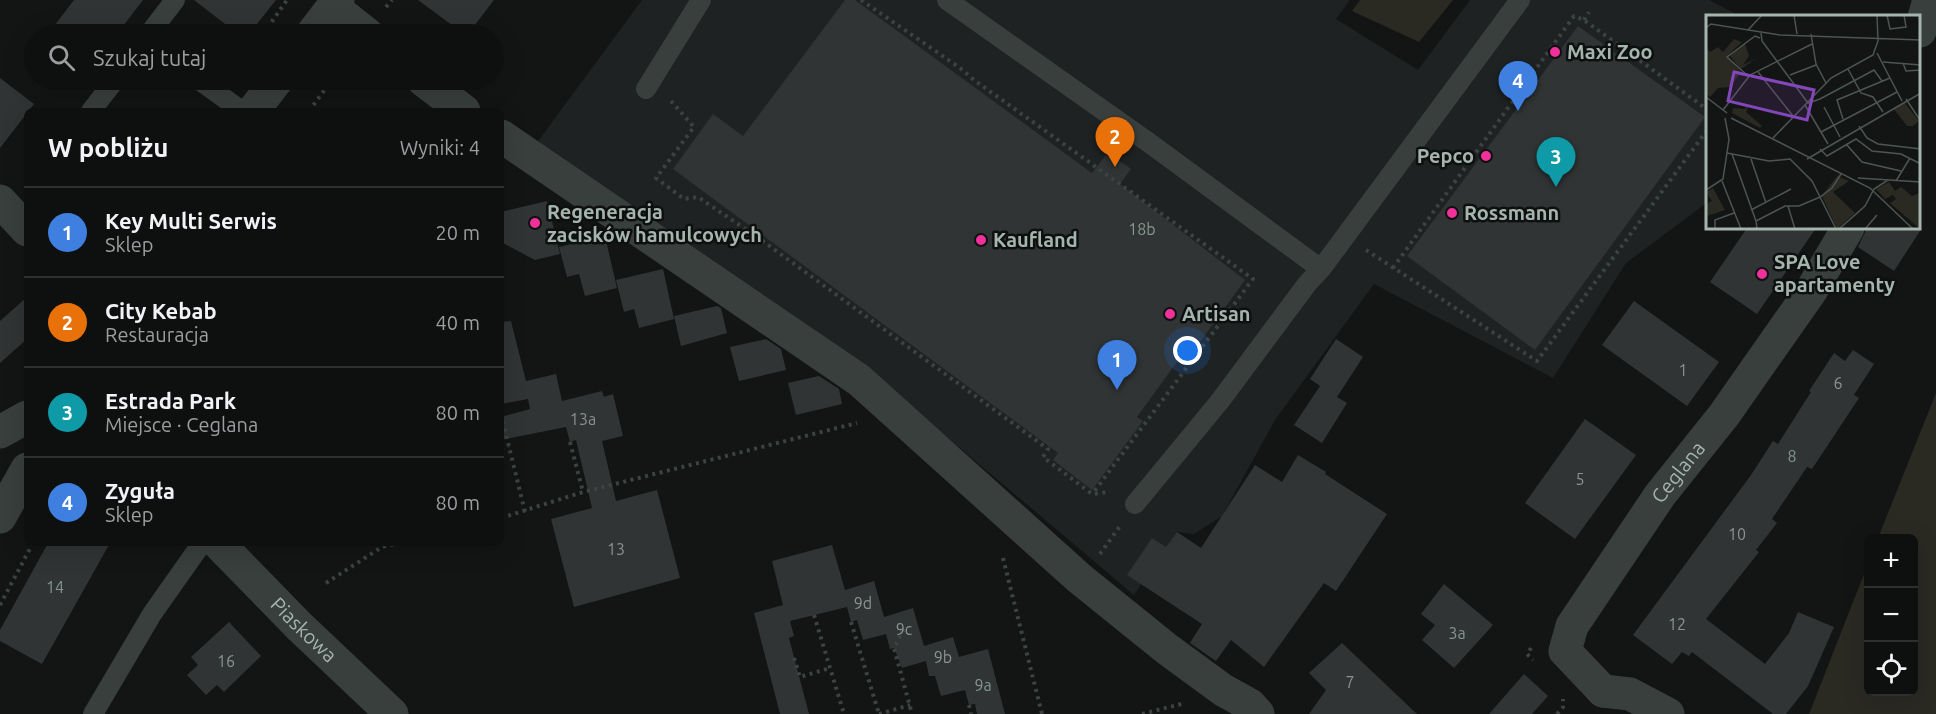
<!DOCTYPE html>
<html lang="pl">
<head>
<meta charset="utf-8">
<style>
  :root { --surface:#0e1010; --page:#171919; --text:#f1f3f6; --muted:#9b9d9f; --line:#2e3030; --accent:#7c3aed }
  body { margin:0; font-family:Ubuntu,sans-serif; background:var(--page); color:var(--text) }
  .controls { position:absolute; right:18px; bottom:18px; display:grid; overflow:hidden; border-radius:9px; box-shadow:0 6px 24px #0002 }
  .controls button { width:54px; height:54px; display:grid; place-items:center; padding:0; border:0; border-bottom:2px solid var(--line); background:var(--surface); color:var(--text); font:30px sans-serif }
  .you { position:absolute; left:1188px; top:351px; width:21px; height:21px; margin:-15px; border:4px solid #fff; border-radius:50%; background:#1a73e8; box-shadow:0 0 0 9px #1a73e833 }
  .badge { display:grid; place-items:center; width:39px; height:39px; border-radius:50%; background:var(--accent); color:#fff; font-size:20px; font-weight:700 }
  .pin { position:absolute; translate:-50% -50px; filter:drop-shadow(0 2px 3px #0008) }
  .pin::after { content:''; position:absolute; top:32px; width:21px; height:18px; background:inherit; clip-path:polygon(0 0,100% 0,50% 100%) }
  .list { margin:0; padding:0; list-style:none }
  h2 { display:flex; justify-content:space-between; align-items:center; height:78px; margin:0; padding:0 24px; font-size:26px }
  h2 small { font-size:20px; font-weight:400; color:var(--muted) }
  .list li { display:grid; grid-template-columns:39px 1fr auto; gap:18px; align-items:center; box-sizing:border-box; height:90px; padding:0 24px; border-top:2px solid var(--line) }
  .list b { display:block; font-size:22px; white-space:nowrap }
  .list p { margin:0; font-size:20px; white-space:nowrap; color:var(--muted) }
  .list em { font-size:20px; font-style:normal; color:var(--muted) }
  .icon { flex:none; width:33px; height:33px; fill:none; stroke:currentColor; stroke-width:2; stroke-linecap:round; stroke-linejoin:round }
  .map { position:relative; flex:none; width:1936px; height:714px; overflow:hidden }
  .search { position:absolute; background:var(--surface); box-shadow:0 6px 24px #0002; left:24px; top:24px; width:480px; height:66px; display:flex; align-items:center; gap:15px; box-sizing:border-box; padding:0 21px; border-radius:33px; color:var(--muted); font-size:22px }
  .panel { position:absolute; background:var(--surface); box-shadow:0 6px 24px #0002; left:24px; top:108px; width:480px; height:438px; border-radius:9px }
  .map>svg:first-child { display:block }
  .built { fill:#1f2222 }
  .green { fill:#2a2922 }
  .building { fill:#303434 }
  .lines { fill:none; stroke-linecap:round; stroke-linejoin:round }
  .path { stroke:#3c4340; stroke-width:4; stroke-dasharray:3 4.5; stroke-linecap:butt }
  .service { stroke:#393f3d; stroke-width:20 }
  .minor { stroke:#393f3d; stroke-width:33 }
  .tertiary { stroke:#393f3d; stroke-width:33 }
  .poi-dot { fill:#f0319b; stroke:#0e1010; stroke-width:2 }
  .labels { text-anchor:middle; stroke-width:5; stroke-linejoin:round; paint-order:stroke }
  .number-label { font-size:16px; fill:#88958f }
  .poi-label { font-size:20px; font-weight:bold; fill:#a5b5ad; stroke:#0e1010; text-anchor:start }
  .street-label { font-size:20px; fill:#a5b5ad; stroke:#0e1010 }
  .inset-road { fill:none; stroke:#4d5552; stroke-width:1.5 }
  .view { fill:#8347bb; fill-opacity:0.15; stroke:#8347bb; stroke-width:3 }
  .inset-edge { fill:none; stroke:#a5b5ad; stroke-width:3 }
</style>
</head>
<body>
<div class="map">
<svg width="1936" height="714" viewBox="0 0 1936 714">
  <rect width="100%" height="100%" fill="#131515"/>
  <path class="built" d="M 642,0 L 1350,0 L 1336,19 L 1418,70 L 1470,0 L 1709,0 L 1740,16 L 1708,16 L 1708,202 L 1626,263 L 1553,378 L 1374,284 L 1275,420 L 1222,516 L 1194,534 L 1177,532 L 1134,595 L 869,371 L 536,144 Z"/>
  <path class="green" d="M 1360,0 L 1453,0 L 1419,42 L 1352,11 Z
    M 1936,393 L 1936,714 L 1809,714 L 1868,564 L 1868,692 L 1914,692 L 1914,538 L 1878,538 Z"/>
  <path class="building" d="M 74,0 L 143,0 L 117,34 L 48,34 Z
    M 194,0 L 276,0 L 249,34 L 238,34 Z
    M 418,0 L 494,0 L 468,34 L 464,34 Z
    M 845,0 L 855,0 L 1092,173 L 1108,152 L 1131,169 L 1120,184 L 1245,280 L 1192,353 L 1187,348 L 1137,417 L 1143,421 L 1092,490 L 1053,460 L 1058,453 L 673,169 L 713,114 L 743,136 Z
    M 1578,26 L 1705,117 L 1535,350 L 1407,256 Z
    M 0,78 L 34,104 L 0,148 Z
    M 547,201 L 560,254 L 535,260 L 501,242 L 501,212 Z
    M 1747,228 L 1816,228 L 1757,314 L 1710,282 Z
    M 1867,228 L 1922,228 L 1894,271 L 1858,247 Z
    M 605,236 L 617,288 L 585,296 L 579,274 L 567,277 L 559,247 Z
    M 663,269 L 674,319 L 639,328 L 634,309 L 624,312 L 616,280 Z
    M 27,297 L 27,339 L 0,363 L 0,321 Z
    M 1634,301 L 1719,362 L 1687,406 L 1602,345 Z
    M 717,306 L 721,308 L 727,333 L 681,346 L 674,316 Z
    M 511,321 L 526,381 L 556,374 L 562,401 L 602,391 L 604,397 L 613,394 L 623,436 L 602,441 L 616,501 L 657,490 L 680,578 L 574,607 L 551,519 L 592,508 L 576,440 L 570,442 L 566,427 L 501,440 L 501,417 L 530,409 L 528,399 L 501,404 L 501,322 Z
    M 766,339 L 781,349 L 786,370 L 739,381 L 730,347 Z
    M 1336,339 L 1363,357 L 1337,397 L 1347,403 L 1322,443 L 1294,425 L 1320,386 L 1310,379 Z
    M 1853,350 L 1874,364 L 1854,395 L 1859,398 L 1812,469 L 1807,467 L 1772,519 L 1777,523 L 1756,550 L 1759,552 L 1706,619 L 1765,664 L 1789,633 L 1798,612 L 1834,627 L 1808,686 L 1786,714 L 1773,714 L 1692,652 L 1689,656 L 1682,652 L 1672,664 L 1633,635 L 1751,475 L 1773,441 L 1778,444 L 1811,392 L 1809,391 L 1834,353 L 1845,361 Z
    M 819,376 L 839,389 L 842,404 L 796,415 L 788,383 Z
    M 1585,419 L 1636,455 L 1575,539 L 1525,503 Z
    M 1298,455 L 1326,472 L 1325,474 L 1387,514 L 1336,591 L 1324,583 L 1264,667 L 1231,640 L 1216,661 L 1190,643 L 1202,624 L 1127,575 L 1152,538 L 1166,547 L 1177,532 L 1201,548 L 1255,465 L 1282,482 Z
    M 48,543 L 110,543 L 42,664 L 0,641 L 0,630 Z
    M 832,545 L 845,590 L 874,581 L 884,617 L 913,608 L 924,646 L 953,637 L 959,657 L 988,649 L 1005,714 L 977,714 L 975,704 L 969,705 L 965,690 L 941,696 L 935,676 L 929,676 L 926,661 L 902,668 L 894,648 L 890,649 L 886,634 L 863,640 L 857,620 L 851,622 L 847,607 L 790,621 L 794,636 L 789,638 L 809,714 L 780,714 L 754,613 L 783,605 L 772,561 Z
    M 1444,584 L 1493,625 L 1454,668 L 1422,640 L 1435,625 L 1421,614 Z
    M 229,622 L 261,656 L 224,692 L 217,685 L 206,695 L 187,675 L 198,665 L 191,657 Z
    M 1342,643 L 1417,714 L 1309,714 L 1326,690 L 1309,673 Z
    M 1524,674 L 1548,696 L 1532,714 L 1489,714 Z"/>
  <g class="lines">
    <path class="path" d="M 861,0 L 960,68 L 974,80 L 1253,279 L 1093,493
      M 386,7 L 392,0
      M 1584,20 L 1589,12
      M 263,34 L 287,0
      M 671,101 L 694,127 L 656,178 L 684,199 L 698,197 L 760,239 L 1048,449 L 1043,457 L 1092,494 L 1110,492
      M 309,111 L 332,80
      M 1366,250 L 1537,361 L 1708,129
      M 1393,268 L 1574,16 L 1584,20 L 1708,110
      M 501,414 L 525,512
      M 570,442 L 583,492
      M 501,448 L 509,446
      M 501,518 L 583,492 L 857,423
      M 1100,554 L 1120,526
      M 1003,558 L 1042,714
      M 326,583 L 382,547 L 400,543
      M 0,605 L 33,543
      M 814,615 L 844,714
      M 851,622 L 879,714
      M 904,629 L 894,648 L 912,714
      M 1531,648 L 1527,654 L 1533,660
      M 794,658 L 800,677 L 830,668
      M 969,705 L 971,714
      M 879,714 L 910,705
      M 1142,714 L 1185,703
      M 1557,714 L 1563,707 L 1563,699"/>
    <path class="service" d="M 947,0 L 1148,142 L 1321,269 L 1520,0
      M 149,34 L 175,0
      M 199,80 L 242,111
      M 646,89 L 701,0
      M 91,111 L 115,80
      M 1135,504 L 1220,401 L 1307,284 L 1321,269
      M 93,714 L 152,614 L 202,543"/>
    <g class="minor">
      <path d="M 333,7 L 367,34"/>
      <path d="M 1920,31 L 1929,0"/>
      <path d="M 423,80 L 464,111"/>
      <path d="M 501,136 L 859,380 L 1079,578 L 1167,649 L 1223,690 L 1250,705 L 1258,714"/>
      <path d="M 0,201 L 27,230"/>
      <path d="M 0,432 L 27,417"/>
      <path id="s1" d="M 218,543 L 299,626 L 392,714"/>
      <path id="s2" d="M 1603,691 L 1565,651 L 1572,626 L 1660,495 L 1724,415 L 1780,335 L 1811,291 L 1848,228"/>
      <path d="M 1603,691 L 1630,694 L 1668,714"/>
    </g>
    <path class="tertiary" d="M 312,34 L 338,0
      M 253,111 L 277,80
      M 0,517 L 27,469"/>
  </g>
  <g class="poi-dot">
    <circle cx="1555" cy="52" r="6"/>
    <circle cx="1486" cy="156" r="6"/>
    <circle cx="1452" cy="213" r="6"/>
    <circle cx="535" cy="223" r="6"/>
    <circle cx="981" cy="240" r="6"/>
    <circle cx="1762" cy="274" r="6"/>
    <circle cx="1170" cy="314" r="6"/>
  </g>
  <g class="labels">
    <g class="number-label">
      <text x="1142" y="235">18b</text>
      <text x="1683" y="376">1</text>
      <text x="1838" y="389">6</text>
      <text x="583" y="425">13a</text>
      <text x="1792" y="462">8</text>
      <text x="1580" y="485">5</text>
      <text x="1737" y="540">10</text>
      <text x="616" y="555">13</text>
      <text x="55" y="593">14</text>
      <text x="863" y="609">9d</text>
      <text x="1677" y="630">12</text>
      <text x="904" y="635">9c</text>
      <text x="1457" y="639">3a</text>
      <text x="943" y="663">9b</text>
      <text x="226" y="667">16</text>
      <text x="1350" y="688">7</text>
      <text x="983" y="691">9a</text>
    </g>
    <g class="poi-label">
      <text x="1567" y="59">Maxi Zoo</text>
      <text x="1474" y="163" text-anchor="end">Pepco</text>
      <text x="547" y="219">Regeneracja<tspan x="547" dy="23">zacisków hamulcowych</tspan></text>
      <text x="1464" y="220">Rossmann</text>
      <text x="993" y="247">Kaufland</text>
      <text x="1774" y="269">SPA Love<tspan x="1774" dy="23">apartamenty</tspan></text>
      <text x="1182" y="321">Artisan</text>
    </g>
    <g class="street-label">
      <text dy="7" stroke="none"><textPath href="#s2" startOffset="268">Ceglana</textPath></text>
      <text dy="7" stroke="none"><textPath href="#s1" startOffset="122">Piaskowa</textPath></text>
    </g>
  </g>
  <g transform="translate(1706 15)">
    <rect width="214" height="214" fill="#131515"/>
    <path d="M 28,24 L 36,27 L 21,41 L 35,57 L 24,72 L 12,73 L 4,82 L 0,79 L 0,32 L 4,37 L 12,32 L 17,37 ZM 39,29 L 43,41 L 37,50 L 51,43 L 35,54 L 23,40 ZM 198,87 L 213,106 L 207,111 L 201,111 L 187,93 ZM 43,90 L 40,97 L 56,111 L 54,113 L 26,98 L 27,93 L 38,94 ZM 131,161 L 143,166 L 127,177 L 149,198 L 131,214 L 116,181 ZM 183,167 L 189,176 L 195,172 L 206,181 L 214,178 L 214,214 L 184,188 L 190,184 L 187,180 L 179,184 L 170,174 ZM 7,173 L 19,195 L 1,201 L 0,189 L 6,186 L 0,177 Z" fill="#2a2922"/>
    <path class="inset-road" d="M 88,0 L 91,19M 181,0 L 184,14 L 200,12 L 198,0M 1,12 L 5,9 L 74,20 L 215,25M 42,15 L 56,0M 55,18 L 56,26 L 102,88 L 114,84M 105,19 L 110,49 L 120,68M 171,38 L 196,86M 177,47 L 215,50M 197,48 L 200,56 L 215,55M 142,54 L 155,78 L 167,82 L 177,97M 52,57 L 87,101M 84,60 L 110,50M 42,61 L 21,42 L 49,21 L 54,23M 0,82 L 21,98M 114,84 L 168,55 L 176,66M 200,84 L 214,105M 99,90 L 122,129M 118,92 L 134,122M 17,95 L 44,60 L 106,29M 25,103 L 164,173 L 207,214M 137,104 L 131,85 L 184,63M 153,111 L 161,123 L 172,129 L 215,134M 115,117 L 191,77M 67,123 L 125,63 L 167,40 L 172,26 L 171,0M 140,129 L 156,147 L 195,156M 114,134 L 121,141 L 150,124 L 166,136 L 195,139 L 215,149M 21,138 L 63,146 L 84,144 L 106,166 L 130,214M 26,139 L 50,206M 45,144 L 60,188M 101,144 L 215,78M 152,163 L 215,167M 16,166 L 35,214M 190,166 L 204,143M 0,175 L 17,164 L 23,124 L 19,103M 82,191 L 89,214M 45,195 L 85,174M 9,214 L 9,205 L 28,198M 47,214 L 51,213 L 50,206 L 79,191 L 93,191 L 114,182 L 126,173 L 135,159M 133,214 L 159,191 L 168,174 L 182,165M 159,214 L 171,200"/>
    <path class="view" d="M 28,57 L 108,75 L 101,105 L 22,86 Z"/>
    <rect width="214" height="214" class="inset-edge"/>
  </g>
</svg>
<div class="controls">
<button>+</button>
<button>−</button>
<button><svg class="icon" aria-label="locate" viewBox="0 0 24 24"><circle cx="12" cy="12" r="6"/><path d="M12 2v4M12 18v4M2 12h4M18 12h4"/></svg></button>
</div>
<div class="you"></div>
<div class="pin badge" style="left:1117px;top:390px;background:#3f7fe0">1</div>
<div class="pin badge" style="left:1115px;top:167px;background:#e8710a">2</div>
<div class="pin badge" style="left:1556px;top:187px;background:#0f9aa8">3</div>
<div class="pin badge" style="left:1518px;top:111px;background:#3f7fe0">4</div>
<div class="search"><svg class="icon" aria-label="search" viewBox="0 0 24 24"><circle cx="10" cy="10" r="6"/><path d="M15 15l6 6"/></svg>Szukaj tutaj</div>
<section class="panel">
<h2>W pobliżu<small>Wyniki: 4</small></h2>
<ul class="list">
<li><span class="badge" style="background:#3f7fe0">1</span><div><b>Key Multi Serwis</b><p>Sklep</p></div><em>20 m</em></li>
<li><span class="badge" style="background:#e8710a">2</span><div><b>City Kebab</b><p>Restauracja</p></div><em>40 m</em></li>
<li><span class="badge" style="background:#0f9aa8">3</span><div><b>Estrada Park</b><p>Miejsce · Ceglana</p></div><em>80 m</em></li>
<li><span class="badge" style="background:#3f7fe0">4</span><div><b>Zyguła</b><p>Sklep</p></div><em>80 m</em></li>
</ul>
</section>
</div>
</body>
</html>
